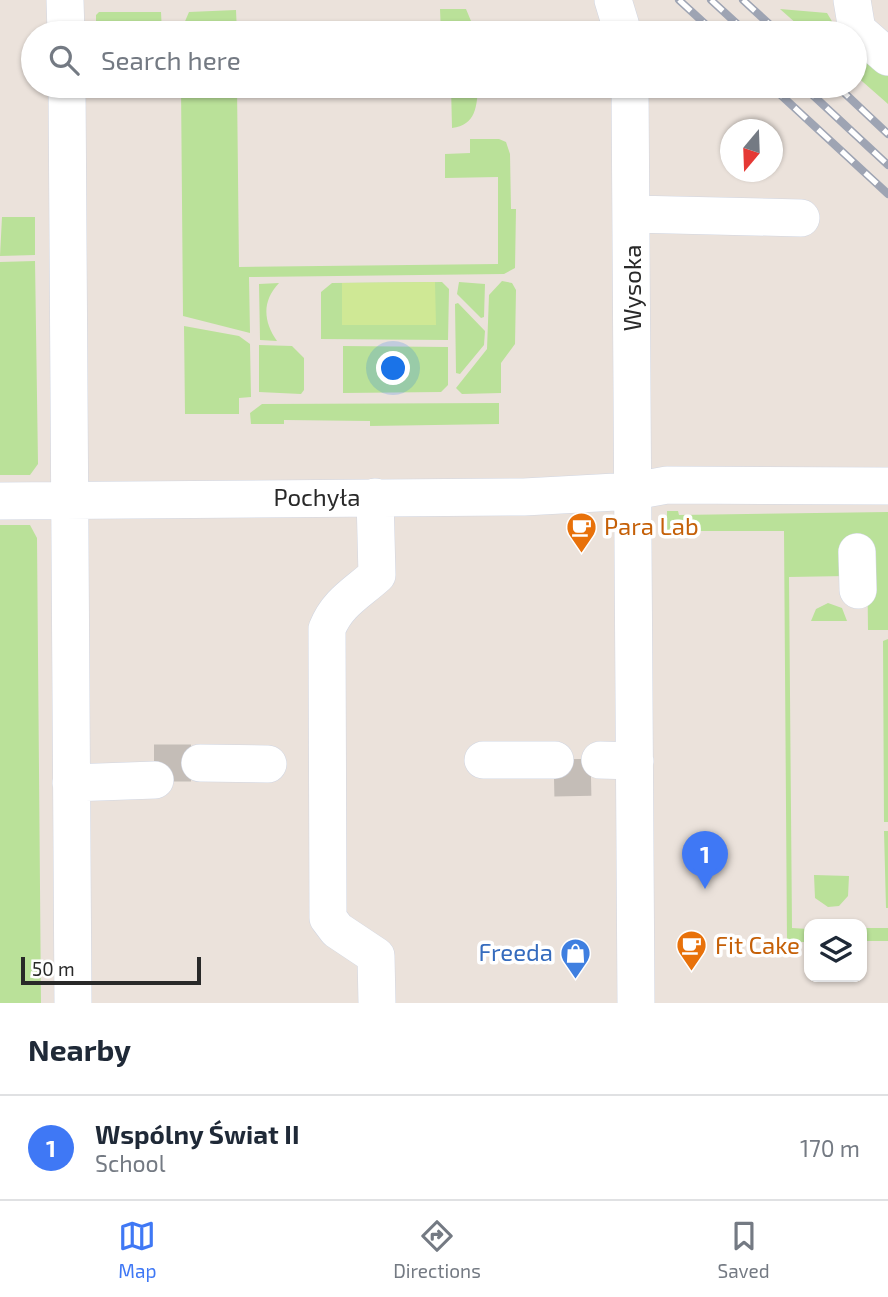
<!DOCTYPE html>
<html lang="en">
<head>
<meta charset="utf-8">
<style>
  :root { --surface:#fff; --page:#f2f2f3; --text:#1f2937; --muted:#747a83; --line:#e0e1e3; --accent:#3f78f5 }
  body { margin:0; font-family:"Exo 2",sans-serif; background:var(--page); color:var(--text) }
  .controls { position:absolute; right:21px; bottom:21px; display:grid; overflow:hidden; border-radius:14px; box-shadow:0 2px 5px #0004 }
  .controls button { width:63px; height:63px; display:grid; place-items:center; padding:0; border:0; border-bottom:2px solid var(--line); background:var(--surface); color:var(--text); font:35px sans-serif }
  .compass { position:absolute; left:720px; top:119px; width:63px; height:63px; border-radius:50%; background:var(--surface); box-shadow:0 2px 5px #0004; rotate:199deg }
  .scale { position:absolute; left:21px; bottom:18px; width:180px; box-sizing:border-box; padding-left:7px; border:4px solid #292929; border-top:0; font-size:19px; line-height:24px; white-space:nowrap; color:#292929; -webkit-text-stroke:5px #fff; paint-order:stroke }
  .you { position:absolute; left:394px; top:369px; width:24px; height:24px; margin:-18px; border:5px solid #fff; border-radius:50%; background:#1a73e8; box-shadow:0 0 0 10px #1a73e833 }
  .badge { display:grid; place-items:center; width:46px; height:46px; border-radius:50%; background:var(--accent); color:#fff; font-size:23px; font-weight:700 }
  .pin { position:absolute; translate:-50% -58px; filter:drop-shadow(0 2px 4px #0008) }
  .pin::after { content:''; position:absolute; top:37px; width:24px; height:21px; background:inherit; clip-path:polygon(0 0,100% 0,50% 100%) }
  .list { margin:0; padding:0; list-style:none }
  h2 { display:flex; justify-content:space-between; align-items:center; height:91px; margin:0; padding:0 28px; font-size:30px }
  h2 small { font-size:23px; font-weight:400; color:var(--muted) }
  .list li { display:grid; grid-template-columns:46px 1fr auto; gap:21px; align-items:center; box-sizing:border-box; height:105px; padding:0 28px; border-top:2px solid var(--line) }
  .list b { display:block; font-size:26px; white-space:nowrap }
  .list p { margin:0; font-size:23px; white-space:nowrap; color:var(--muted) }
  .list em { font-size:23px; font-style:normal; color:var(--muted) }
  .icon { flex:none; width:38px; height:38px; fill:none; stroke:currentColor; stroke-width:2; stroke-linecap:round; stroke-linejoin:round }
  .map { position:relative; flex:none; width:888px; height:1003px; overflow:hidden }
  .search { position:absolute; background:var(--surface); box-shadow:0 2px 5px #0004; left:21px; right:21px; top:21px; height:77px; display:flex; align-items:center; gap:18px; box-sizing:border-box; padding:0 24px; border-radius:38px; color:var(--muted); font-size:26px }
  .sheet { height:196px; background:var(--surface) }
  nav { display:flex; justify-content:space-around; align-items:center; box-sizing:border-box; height:98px; border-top:2px solid var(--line); background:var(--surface); font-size:19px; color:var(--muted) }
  nav a { display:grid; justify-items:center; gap:4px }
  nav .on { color:var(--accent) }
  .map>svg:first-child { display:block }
  .green { fill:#bae199 }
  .pitch { fill:#cfe895 }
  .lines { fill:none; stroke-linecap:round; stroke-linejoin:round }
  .minor-tunnel { stroke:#c4bdb7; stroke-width:37; stroke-dasharray:37 18; stroke-linecap:butt }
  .minor-casing { stroke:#d1d6e2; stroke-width:38 }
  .minor { stroke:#fff; stroke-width:37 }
  .rail-casing { stroke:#9ea4b3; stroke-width:8 }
  .rail { stroke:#fff; stroke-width:5; stroke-dasharray:16; stroke-linecap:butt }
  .labels { text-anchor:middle; stroke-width:7; stroke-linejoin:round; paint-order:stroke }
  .street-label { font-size:24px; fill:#292929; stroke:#fff }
  .food-label { font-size:24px; fill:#c56008; stroke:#fff; text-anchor:start }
  .shop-label { font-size:24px; fill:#366cbe; stroke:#fff; text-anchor:end }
</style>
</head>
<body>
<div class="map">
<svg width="888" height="1003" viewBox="0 0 888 1003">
  <rect width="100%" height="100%" fill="#ebe2db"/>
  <path class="green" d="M 440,9 L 466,9 L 476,33 L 449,33 L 449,26 L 445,27 L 445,33 L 441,33 Z
    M 780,9 L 827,13 L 839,33 L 807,33 Z
    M 236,10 L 237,33 L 180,33 L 189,12 Z
    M 99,12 L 161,12 L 162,33 L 96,33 L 96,15 Z
    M 855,46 L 888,74 L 888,104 L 855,75 Z
    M 181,86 L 237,86 L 239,267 L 498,264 L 498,177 L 445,178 L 445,154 L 470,153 L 470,139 L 499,139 L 506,142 L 510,154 L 511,209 L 516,209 L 515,268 L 504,274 L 249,277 L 250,333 L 183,316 Z
    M 451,86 L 478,86 C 477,106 476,125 452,128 Z
    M 2,217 L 35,217 L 35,255 L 0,256 Z
    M 35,261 L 38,464 L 30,475 L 0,475 L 0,262 Z
    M 502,281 L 512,283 L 516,290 L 515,344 L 501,363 L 501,393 L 462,394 L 456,388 L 487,349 L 489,295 Z
    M 442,282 L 449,289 L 448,340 L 321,339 L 321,292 L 332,283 Z
    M 459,282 L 485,284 L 484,317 L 481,318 L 457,294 Z
    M 279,283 C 262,301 263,321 277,341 L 260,340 L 259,284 Z
    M 458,303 L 485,331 L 484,345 L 460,374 L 456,373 L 455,304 Z
    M 184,326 L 239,336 L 250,344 L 251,397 L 239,398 L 239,414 L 185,414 Z
    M 259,345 L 292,346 L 304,358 L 304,390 L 301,394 L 259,392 Z
    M 343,346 L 448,347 L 448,385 L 441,392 L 343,393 Z
    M 499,403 L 499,424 L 370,426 L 370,421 L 284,420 L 284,424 L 251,424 L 250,413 L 262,404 Z
    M 667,511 L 678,511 L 679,515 L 888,512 L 888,630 L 868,630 L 867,547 L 846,576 L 789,577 L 792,928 L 809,929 L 809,942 L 787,942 L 784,531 L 667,531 Z
    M 30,525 L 37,538 L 41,1003 L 0,1003 L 0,525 Z
    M 828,603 L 842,608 L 847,621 L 811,621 L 816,609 Z
    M 888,639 L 888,822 L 884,822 L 883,641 Z
    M 884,831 L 888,831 L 888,908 L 886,908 Z
    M 814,875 L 849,876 L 848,896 L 839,906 L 828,907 L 815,898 Z
    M 862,928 L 888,928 L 888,941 L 862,941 Z"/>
  <path class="pitch" d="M 435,282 L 436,325 L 342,325 L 342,283 Z"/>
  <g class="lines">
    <path class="minor-tunnel" d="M 154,763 L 200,763
      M 554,778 L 600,777"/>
    <defs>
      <path id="minor" d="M 65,0 L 66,33
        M 613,0 L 623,33
        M 852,0 L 857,30 L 888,57
        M 67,86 L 73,1003
        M 630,86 L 636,1003
        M 632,214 L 801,218
        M 375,497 L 377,575 C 357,593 337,603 327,629 L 328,918 L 337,930 L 376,956 L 377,1003
        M 0,501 L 524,497 L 634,491 L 667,485 L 888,486
        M 857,552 L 858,590
        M 483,760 L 555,760
        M 600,760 L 635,761
        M 200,763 L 268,764
        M 71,783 L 155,780"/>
    </defs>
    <use href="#minor" class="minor-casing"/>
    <use href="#minor" class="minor"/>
    <defs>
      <path id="rail" d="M 679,0 L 715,33
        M 711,0 L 747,33
        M 743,0 L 779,33
        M 771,86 L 888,194
        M 803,86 L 888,165
        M 837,86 L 888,134"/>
    </defs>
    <use href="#rail" class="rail-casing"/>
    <use href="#rail" class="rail"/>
  </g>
  <defs>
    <symbol id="cafe-pin" viewBox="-11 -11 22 30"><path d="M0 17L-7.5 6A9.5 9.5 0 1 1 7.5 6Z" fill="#e8710a" stroke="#fff"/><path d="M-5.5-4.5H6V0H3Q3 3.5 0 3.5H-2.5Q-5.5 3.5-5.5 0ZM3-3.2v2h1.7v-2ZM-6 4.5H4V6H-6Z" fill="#fff"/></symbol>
    <symbol id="shop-pin" viewBox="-11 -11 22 30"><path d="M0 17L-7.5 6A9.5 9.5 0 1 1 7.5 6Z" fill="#3f7fe0" stroke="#fff"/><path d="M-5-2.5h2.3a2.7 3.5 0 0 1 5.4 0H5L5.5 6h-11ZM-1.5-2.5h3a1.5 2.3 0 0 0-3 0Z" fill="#fff"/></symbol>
  </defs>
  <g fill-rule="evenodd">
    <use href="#cafe-pin" x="564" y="510" width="35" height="47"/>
    <use href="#cafe-pin" x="674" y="928" width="35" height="47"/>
    <use href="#shop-pin" x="558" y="936" width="35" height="47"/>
  </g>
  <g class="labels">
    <g class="street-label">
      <text transform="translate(633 288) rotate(-90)" y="8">Wysoka</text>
      <text x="317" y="506">Pochyła</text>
    </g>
    <g class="food-label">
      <text x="604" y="535">Para Lab</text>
      <text x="715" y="954">Fit Cake</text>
    </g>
    <g class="shop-label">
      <text x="553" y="961">Freeda</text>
    </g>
  </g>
</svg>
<div class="controls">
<button><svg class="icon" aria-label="layers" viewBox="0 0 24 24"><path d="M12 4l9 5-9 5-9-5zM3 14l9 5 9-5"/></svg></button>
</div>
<svg class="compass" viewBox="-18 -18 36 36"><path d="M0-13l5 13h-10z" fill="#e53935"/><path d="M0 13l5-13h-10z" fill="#747a83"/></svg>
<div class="scale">50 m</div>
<div class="you"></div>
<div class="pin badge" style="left:705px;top:889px">1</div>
<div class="search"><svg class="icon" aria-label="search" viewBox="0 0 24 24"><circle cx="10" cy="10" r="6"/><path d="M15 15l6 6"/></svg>Search here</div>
</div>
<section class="sheet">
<h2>Nearby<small></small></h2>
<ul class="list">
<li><span class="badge">1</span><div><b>Wspólny Świat II</b><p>School</p></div><em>170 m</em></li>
</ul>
</section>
<nav>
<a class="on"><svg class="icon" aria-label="map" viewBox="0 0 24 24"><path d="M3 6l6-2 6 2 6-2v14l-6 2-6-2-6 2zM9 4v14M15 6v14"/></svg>Map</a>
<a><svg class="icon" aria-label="directions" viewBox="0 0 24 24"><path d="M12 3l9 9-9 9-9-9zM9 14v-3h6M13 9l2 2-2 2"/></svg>Directions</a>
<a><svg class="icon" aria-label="saved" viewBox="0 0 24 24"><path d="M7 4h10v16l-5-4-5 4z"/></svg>Saved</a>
</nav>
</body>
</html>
